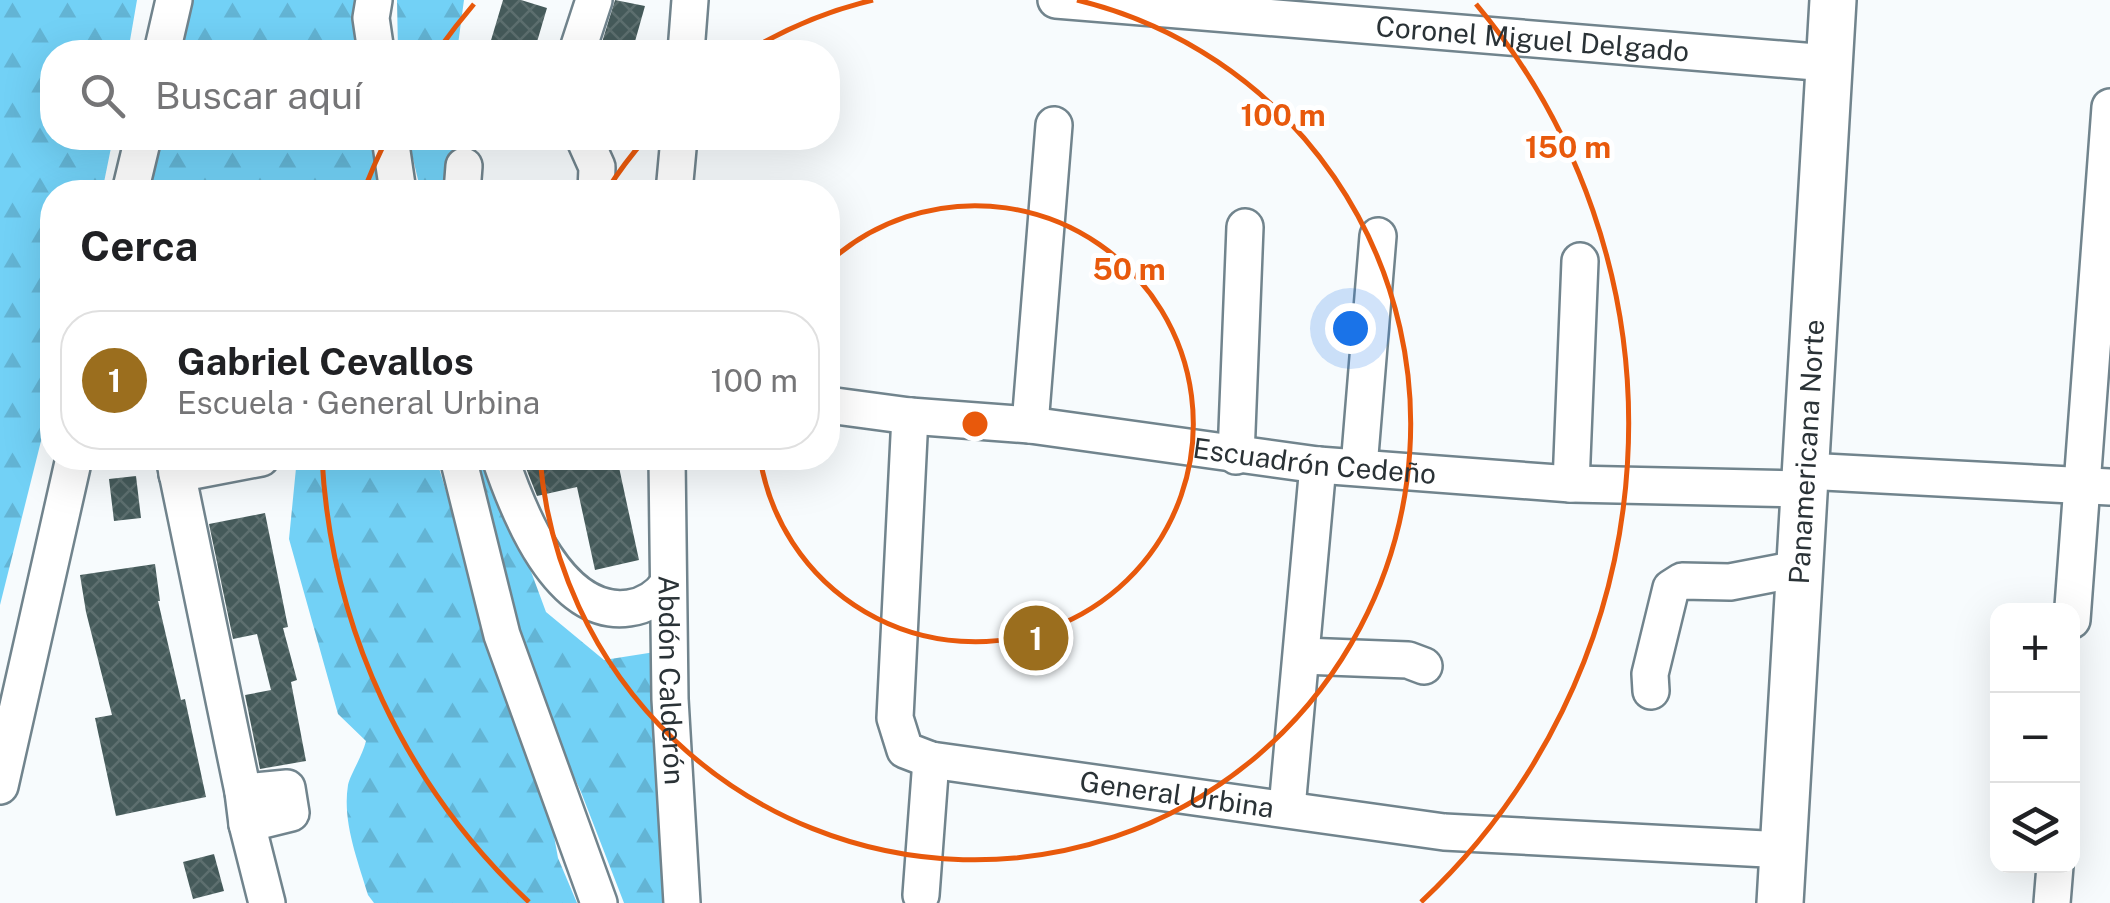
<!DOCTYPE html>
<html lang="es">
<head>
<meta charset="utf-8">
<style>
  :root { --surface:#fff; --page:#f6f6f6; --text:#202124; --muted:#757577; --line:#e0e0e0; --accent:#9b6e1e }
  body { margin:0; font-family:"Public Sans",sans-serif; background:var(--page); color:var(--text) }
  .controls { position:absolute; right:30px; bottom:30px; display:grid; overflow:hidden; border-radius:20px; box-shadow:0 10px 40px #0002 }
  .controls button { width:90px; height:90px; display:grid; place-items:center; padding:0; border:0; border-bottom:2px solid var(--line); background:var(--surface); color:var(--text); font:50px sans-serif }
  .you { position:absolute; left:1350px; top:328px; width:35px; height:35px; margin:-25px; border:8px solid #fff; border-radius:50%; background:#1a73e8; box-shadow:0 0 0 15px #1a73e833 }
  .badge { display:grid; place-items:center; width:65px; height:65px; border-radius:50%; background:var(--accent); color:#fff; font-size:32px; font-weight:700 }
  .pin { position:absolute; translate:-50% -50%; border:5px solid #fff; box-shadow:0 2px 10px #0006 }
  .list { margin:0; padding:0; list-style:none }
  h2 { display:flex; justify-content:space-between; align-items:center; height:130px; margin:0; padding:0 40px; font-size:42px }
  h2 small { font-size:32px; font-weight:400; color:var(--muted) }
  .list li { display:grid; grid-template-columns:65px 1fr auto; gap:30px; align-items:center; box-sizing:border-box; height:140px; margin:0 20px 20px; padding:0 20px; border:2px solid var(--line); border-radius:40px }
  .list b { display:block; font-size:38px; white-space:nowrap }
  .list p { margin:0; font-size:32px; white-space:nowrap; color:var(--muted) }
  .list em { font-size:32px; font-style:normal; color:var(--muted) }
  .icon { flex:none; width:55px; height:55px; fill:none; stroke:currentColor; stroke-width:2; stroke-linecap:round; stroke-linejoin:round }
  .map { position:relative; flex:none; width:2110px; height:903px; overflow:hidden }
  .search { position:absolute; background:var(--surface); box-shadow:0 10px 40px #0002; left:40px; top:40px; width:800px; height:110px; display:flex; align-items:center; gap:25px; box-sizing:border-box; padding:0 35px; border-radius:40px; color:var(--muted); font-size:38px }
  .panel { position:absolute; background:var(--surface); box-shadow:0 10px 40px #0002; left:40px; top:180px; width:800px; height:290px; border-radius:40px }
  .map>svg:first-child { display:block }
  .forest { fill:url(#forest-firs) }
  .building { fill:url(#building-cross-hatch) }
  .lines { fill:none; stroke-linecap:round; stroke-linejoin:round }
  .minor-casing { stroke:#71848d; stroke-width:40 }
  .major-casing { stroke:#71848d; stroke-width:50 }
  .minor { stroke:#fff; stroke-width:35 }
  .major { stroke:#fff; stroke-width:45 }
  .ring { fill:none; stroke:#e8590c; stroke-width:5 }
  .labels { text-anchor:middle; stroke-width:10; stroke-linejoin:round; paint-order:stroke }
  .street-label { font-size:28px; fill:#2a3236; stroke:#fff }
  .centre { fill:#e8590c; stroke:#fff; stroke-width:5 }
  .ring-label { font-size:30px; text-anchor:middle; font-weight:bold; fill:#e8590c; stroke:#fff; stroke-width:10; stroke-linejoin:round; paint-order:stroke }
</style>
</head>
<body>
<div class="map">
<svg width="2110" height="903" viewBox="0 0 2110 903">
  <defs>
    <pattern id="forest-firs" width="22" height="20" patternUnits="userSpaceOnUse" patternTransform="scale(2.5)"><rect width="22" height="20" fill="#72d1f6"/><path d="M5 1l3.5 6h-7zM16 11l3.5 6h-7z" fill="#63b4d4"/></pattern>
    <pattern id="building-cross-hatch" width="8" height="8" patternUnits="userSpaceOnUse" patternTransform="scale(2.5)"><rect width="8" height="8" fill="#455a5a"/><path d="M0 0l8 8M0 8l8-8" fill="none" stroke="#5d6f6f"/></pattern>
  </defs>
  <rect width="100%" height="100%" fill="#f7fbfd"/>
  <path class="forest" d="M 0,0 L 137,0 L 128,52 L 52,52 L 52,138 L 113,138 L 102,192 L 52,192 L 52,397 L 0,605 Z
    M 185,0 L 358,0 L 357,52 L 173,52 Z
    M 397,0 L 464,0 L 457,52 L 398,52 Z
    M 153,138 L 371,138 L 383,192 L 141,192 Z
    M 408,138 L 455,138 L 454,192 L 421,192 Z
    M 297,458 L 436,458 L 524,749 L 547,797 L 558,858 L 577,903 L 374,903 L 368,895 C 358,861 342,822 348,785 C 350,775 362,757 366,741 L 338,714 L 289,539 Z
    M 473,458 L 489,458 L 546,612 L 604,660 L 655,652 L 667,903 L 624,903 L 581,792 L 545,714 L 499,577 Z"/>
  <path class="building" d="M 503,0 L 521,0 L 547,8 L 534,52 L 507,52 L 489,47 Z
    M 615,0 L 645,6 L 632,52 L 599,52 Z
    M 522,458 L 617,458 L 639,560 L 595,570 L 577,487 L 537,496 Z
    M 136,476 L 141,518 L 114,521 L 109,479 Z
    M 265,513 L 288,627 L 283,628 L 297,680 L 291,682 L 306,761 L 260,769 L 245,695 L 271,690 L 257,634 L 233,639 L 209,524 Z
    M 155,564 L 160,601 L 158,601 L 181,700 L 185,699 L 206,797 L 116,816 L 95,718 L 112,715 L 86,612 L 80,575 Z
    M 214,854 L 224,891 L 193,899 L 183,862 Z"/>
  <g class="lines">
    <defs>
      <g id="minor">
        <path d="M 374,0 L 371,18 L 376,52"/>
        <path id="s1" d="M 1056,0 L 1828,63"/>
        <path d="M 162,52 L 174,0"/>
        <path d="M 577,52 L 594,0"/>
        <path d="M 686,52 L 690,0"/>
        <path d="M 390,138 L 398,192"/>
        <path d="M 584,138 L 597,167 L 596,192"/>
        <path d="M 130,192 L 143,138"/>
        <path d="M 462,192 L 464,166"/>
        <path d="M 674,192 L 679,138"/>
        <path id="s2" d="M 828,405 L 910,416 L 1030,425 L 1318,465 L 1571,484 L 1804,489"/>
        <path id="s3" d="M 910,416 L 895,718 L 905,750 L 931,760 L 1444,832 L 1785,850"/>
        <path d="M 1030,425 L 1054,125"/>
        <path d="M 1236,456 L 1245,227"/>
        <path d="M 174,458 L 243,792 L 247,824 L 267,903"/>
        <path d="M 458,458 L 502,635 L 599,903"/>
        <path d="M 500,458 C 518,511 559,618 629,608 C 644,606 658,598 668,584"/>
        <path id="s4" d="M 667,458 L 670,699 L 682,903"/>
        <path d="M 1359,467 L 1378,236"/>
        <path d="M 1805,471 L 2110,487"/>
        <path d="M 177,474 L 261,458"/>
        <path d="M 1571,484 L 1580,261"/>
        <path d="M 2072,620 L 2110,107"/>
        <path d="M 1302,656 L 1408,660 L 1424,666"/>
        <path d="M 1651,691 L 1650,674 L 1671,588 L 1682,581 L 1730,582 L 1798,569"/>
        <path d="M 0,786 L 74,458"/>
        <path d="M 243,792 L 287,788 L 291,813 L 247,824"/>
        <path d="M 1287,808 L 1318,465"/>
        <path d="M 921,895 L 931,760"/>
        <path d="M 2052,903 L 2055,866"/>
      </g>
      <g id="major">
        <path id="s5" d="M 1780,903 L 1833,0"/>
      </g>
    </defs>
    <use href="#minor" class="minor-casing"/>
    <use href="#major" class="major-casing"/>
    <use href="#minor" class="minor"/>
    <use href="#major" class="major"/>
  </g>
  <g class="ring">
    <path d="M828 263A218 218 0 1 1 760 458"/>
    <path d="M607 190A436 436 0 0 1 646 138M747 52A436 436 0 0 1 873 0M1077 0A436 436 0 1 1 540 458"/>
    <path d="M529 902A654 654 0 0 1 322 458M364 190A654 654 0 0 1 385 142M439 49A654 654 0 0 1 474 4M1476 4A654 654 0 0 1 1421 902"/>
  </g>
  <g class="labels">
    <g class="street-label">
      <text dy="10" stroke="none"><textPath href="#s1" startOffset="478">Coronel Miguel Delgado</textPath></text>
      <text dy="10" stroke="none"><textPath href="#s5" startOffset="452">Panamericana Norte</textPath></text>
      <text dy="10" stroke="none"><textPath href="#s2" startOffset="490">Escuadrón Cedeño</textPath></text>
      <text dy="10" stroke="none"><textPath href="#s4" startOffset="222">Abdón Calderón</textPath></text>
      <text dy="10" stroke="none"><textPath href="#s3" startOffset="612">General Urbina</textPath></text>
    </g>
  </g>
  <circle cx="975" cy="424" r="15" class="centre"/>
  <g class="ring-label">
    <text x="1283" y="126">100 m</text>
    <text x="1568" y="158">150 m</text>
    <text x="1129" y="280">50 m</text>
  </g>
</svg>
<div class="controls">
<button>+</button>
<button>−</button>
<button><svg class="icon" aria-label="layers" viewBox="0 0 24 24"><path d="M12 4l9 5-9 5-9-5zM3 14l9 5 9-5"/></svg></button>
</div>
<div class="you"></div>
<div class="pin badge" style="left:1036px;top:638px">1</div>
<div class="search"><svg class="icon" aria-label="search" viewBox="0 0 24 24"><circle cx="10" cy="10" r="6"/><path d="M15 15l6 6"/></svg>Buscar aquí</div>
<section class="panel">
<h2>Cerca<small></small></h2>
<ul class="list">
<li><span class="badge">1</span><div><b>Gabriel Cevallos</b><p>Escuela · General Urbina</p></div><em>100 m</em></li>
</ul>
</section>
</div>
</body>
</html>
